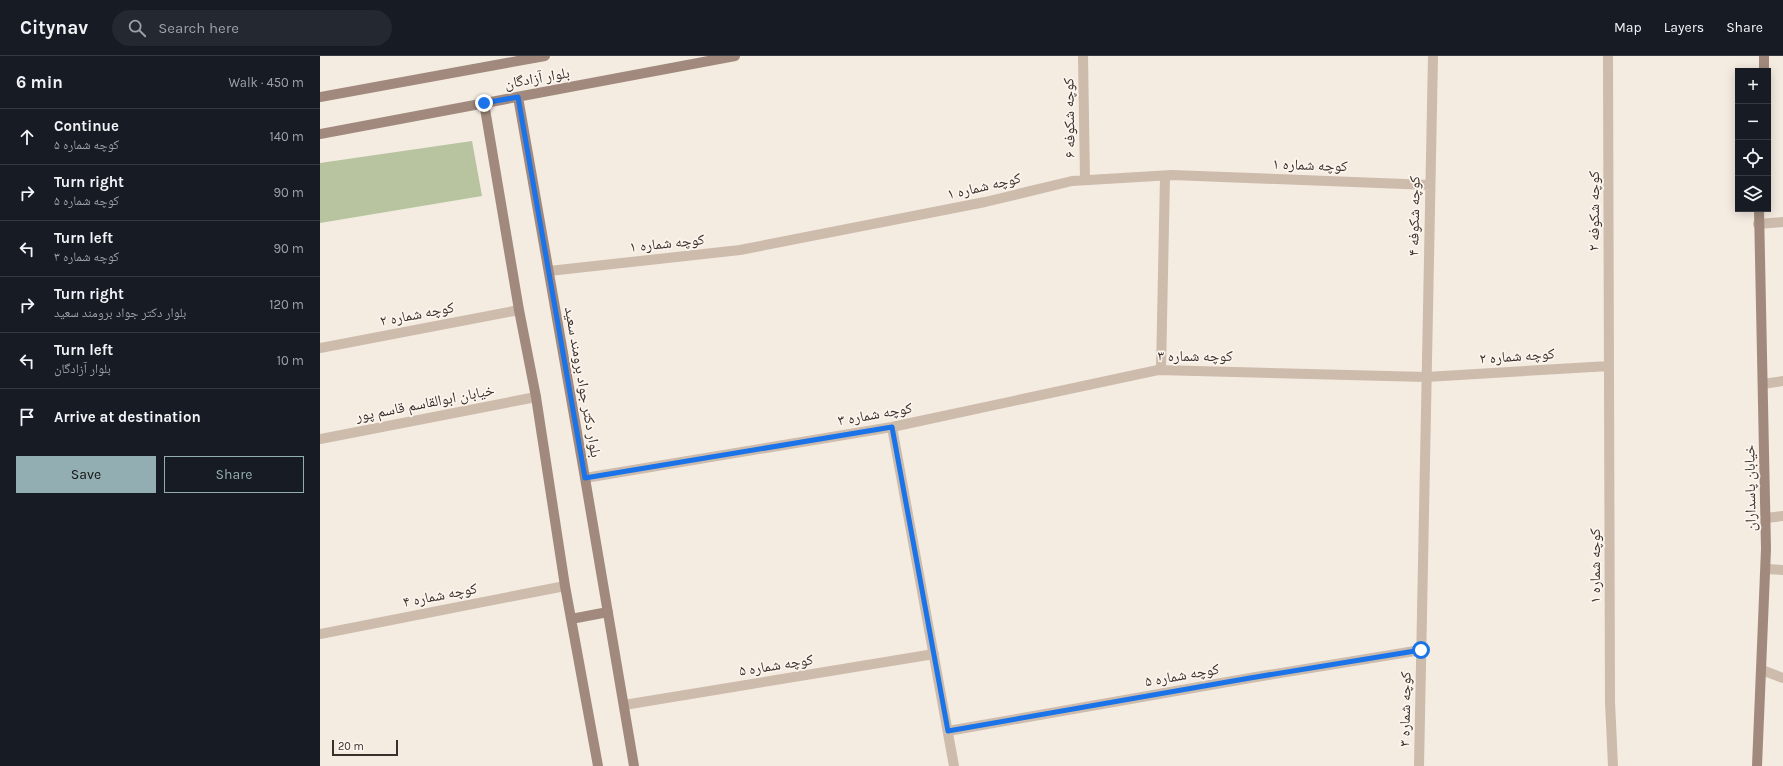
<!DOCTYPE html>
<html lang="en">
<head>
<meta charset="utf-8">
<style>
  :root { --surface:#171b24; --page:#242831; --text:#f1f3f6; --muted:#9ea1a6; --line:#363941; --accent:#92aeb2 }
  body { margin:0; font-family:Karla,"Noto Naskh Arabic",sans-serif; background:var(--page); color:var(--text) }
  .controls { position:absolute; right:12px; top:12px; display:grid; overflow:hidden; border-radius:0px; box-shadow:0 2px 10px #0003 }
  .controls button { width:36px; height:36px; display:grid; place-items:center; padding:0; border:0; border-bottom:1px solid var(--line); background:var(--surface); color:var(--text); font:20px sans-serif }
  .scale { position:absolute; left:12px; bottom:10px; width:66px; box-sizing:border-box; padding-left:4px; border:2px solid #3b302b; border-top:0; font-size:11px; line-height:14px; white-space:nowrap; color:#3b302b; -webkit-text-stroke:3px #fbf5ee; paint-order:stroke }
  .stop { position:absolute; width:12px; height:12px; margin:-9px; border:3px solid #1a73e8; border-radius:50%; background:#fff }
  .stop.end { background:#1a73e8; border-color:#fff; box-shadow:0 1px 4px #0008 }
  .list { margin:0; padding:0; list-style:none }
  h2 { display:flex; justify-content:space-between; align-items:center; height:52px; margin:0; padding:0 16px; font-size:17px }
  h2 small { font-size:13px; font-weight:400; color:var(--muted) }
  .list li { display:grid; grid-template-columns:26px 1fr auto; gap:12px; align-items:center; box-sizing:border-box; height:56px; padding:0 16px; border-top:1px solid var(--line) }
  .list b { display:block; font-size:15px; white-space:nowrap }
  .list p { margin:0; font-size:13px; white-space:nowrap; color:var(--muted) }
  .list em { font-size:13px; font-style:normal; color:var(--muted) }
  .actions { display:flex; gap:8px; padding:12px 16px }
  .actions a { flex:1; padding:9px 0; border:1px solid var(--accent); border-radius:0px; text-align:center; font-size:14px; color:var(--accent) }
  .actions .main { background:var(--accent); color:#111 }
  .icon { flex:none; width:22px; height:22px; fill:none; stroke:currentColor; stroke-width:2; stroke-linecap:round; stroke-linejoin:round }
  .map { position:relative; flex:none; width:1463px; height:710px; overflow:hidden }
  header { display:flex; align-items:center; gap:24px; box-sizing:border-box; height:56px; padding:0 20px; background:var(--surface); border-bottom:1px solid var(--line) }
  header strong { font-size:19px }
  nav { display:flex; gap:22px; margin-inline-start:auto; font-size:14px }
  .search { width:280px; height:36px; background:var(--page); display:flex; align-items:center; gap:10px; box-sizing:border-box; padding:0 14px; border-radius:22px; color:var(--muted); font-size:15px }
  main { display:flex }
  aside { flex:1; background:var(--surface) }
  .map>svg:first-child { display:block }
  .green { fill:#b8c4a0 }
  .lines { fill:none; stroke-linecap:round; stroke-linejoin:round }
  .street { stroke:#cdbbac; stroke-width:10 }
  .secondary { stroke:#a18a7d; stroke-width:10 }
  .route { stroke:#1a73e8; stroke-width:5 }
  .labels { text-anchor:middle; stroke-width:3.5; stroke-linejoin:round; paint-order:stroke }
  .street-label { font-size:15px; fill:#3b302b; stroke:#fbf5ee }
</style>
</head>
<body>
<header>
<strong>Citynav</strong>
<div class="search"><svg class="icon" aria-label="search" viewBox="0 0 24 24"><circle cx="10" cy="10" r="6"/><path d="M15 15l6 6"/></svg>Search here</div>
<nav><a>Map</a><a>Layers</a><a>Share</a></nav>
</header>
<main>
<aside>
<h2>6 min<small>Walk · 450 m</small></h2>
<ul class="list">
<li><svg class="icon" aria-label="ahead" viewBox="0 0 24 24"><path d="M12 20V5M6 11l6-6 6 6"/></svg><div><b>Continue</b><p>کوچه شماره ۵</p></div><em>140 m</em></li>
<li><svg class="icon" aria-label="right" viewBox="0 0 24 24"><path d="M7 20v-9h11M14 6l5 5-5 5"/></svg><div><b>Turn right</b><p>کوچه شماره ۵</p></div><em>90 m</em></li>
<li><svg class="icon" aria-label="left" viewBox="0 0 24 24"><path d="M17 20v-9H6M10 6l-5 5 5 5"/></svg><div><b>Turn left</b><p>کوچه شماره ۳</p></div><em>90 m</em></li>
<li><svg class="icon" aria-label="right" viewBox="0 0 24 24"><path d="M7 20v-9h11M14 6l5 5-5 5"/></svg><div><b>Turn right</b><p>بلوار دکتر جواد برومند سعید</p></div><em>120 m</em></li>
<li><svg class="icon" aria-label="left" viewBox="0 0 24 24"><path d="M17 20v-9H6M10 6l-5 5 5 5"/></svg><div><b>Turn left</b><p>بلوار آزادگان</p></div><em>10 m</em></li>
<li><svg class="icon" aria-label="arrive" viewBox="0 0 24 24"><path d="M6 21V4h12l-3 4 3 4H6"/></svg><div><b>Arrive at destination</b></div></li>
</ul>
<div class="actions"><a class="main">Save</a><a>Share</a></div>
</aside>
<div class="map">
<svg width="1463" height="710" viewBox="0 0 1463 710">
  <rect width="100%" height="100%" fill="#f4ebe1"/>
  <path class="green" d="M 152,85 L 162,140 L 0,167 L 0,107 Z"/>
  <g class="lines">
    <path class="street" d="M 763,0 L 765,124
      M 1288,0 L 1290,646 L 1293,710
      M 1438,168 L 1463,166
      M 229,215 L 420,194 L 665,146 L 752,125 L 852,119 L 1110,129
      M 0,292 L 199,254
      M 841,314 L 845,120
      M 1443,328 L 1463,325
      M 572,371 L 634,710
      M 0,383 L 216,341
      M 265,422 L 572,371 L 838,314 L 1106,321 L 1289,310
      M 1446,462 L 1463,460
      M 1446,513 L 1463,514
      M 0,578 L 245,530
      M 1442,614 L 1463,622
      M 304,649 L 614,598
      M 628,675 L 930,622 L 1101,594
      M 1099,710 L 1113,0"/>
    <path class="secondary" d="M 1444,15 L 1444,0
      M 0,41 L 225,0
      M 198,41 L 265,422 L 314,710
      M 164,47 L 199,254 L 216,341 L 245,530 L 278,710
      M 0,78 L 415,0
      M 251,563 L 288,556
      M 1437,710 L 1446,493 L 1439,153"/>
  </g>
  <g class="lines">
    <path class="route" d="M 164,47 L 198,41 L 265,422 L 572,371 L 628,675 L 930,622 L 1101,594"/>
  </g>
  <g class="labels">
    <g class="street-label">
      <text transform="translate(217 22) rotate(-10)" y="5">بلوار آزادگان</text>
      <text transform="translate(749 62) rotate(-91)" y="5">کوچه شکوفه ۶</text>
      <text transform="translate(990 109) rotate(2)" y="5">کوچه شماره ۱</text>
      <text transform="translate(664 130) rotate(-13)" y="5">کوچه شماره ۱</text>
      <text transform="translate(1274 155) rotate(-90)" y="5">کوچه شکوفه ۲</text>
      <text transform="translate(1094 160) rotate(-89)" y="5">کوچه شکوفه ۴</text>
      <text transform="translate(347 187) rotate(-6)" y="5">کوچه شماره ۱</text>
      <text transform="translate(97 258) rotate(-11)" y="5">کوچه شماره ۲</text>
      <text x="875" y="305">کوچه شماره ۳</text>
      <text transform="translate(1197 300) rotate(-4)" y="5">کوچه شماره ۲</text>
      <text transform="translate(263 326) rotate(80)" y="5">بلوار دکتر جواد برومند سعید</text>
      <text transform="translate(105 347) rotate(-11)" y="5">خیابان ابوالقاسم قاسم پور</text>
      <text transform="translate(555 358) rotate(-10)" y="5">کوچه شماره ۳</text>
      <text transform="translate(1430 432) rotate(-91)" y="5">خیابان پاسداران</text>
      <text transform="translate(1275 510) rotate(-90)" y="5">کوچه شماره ۱</text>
      <text transform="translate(120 539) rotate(-11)" y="5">کوچه شماره ۴</text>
      <text transform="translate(456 609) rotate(-9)" y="5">کوچه شماره ۵</text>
      <text transform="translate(862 619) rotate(-10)" y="5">کوچه شماره ۵</text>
      <text transform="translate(1085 653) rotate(-89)" y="5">کوچه شماره ۳</text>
    </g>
  </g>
</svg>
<div class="controls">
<button>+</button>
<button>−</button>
<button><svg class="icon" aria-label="locate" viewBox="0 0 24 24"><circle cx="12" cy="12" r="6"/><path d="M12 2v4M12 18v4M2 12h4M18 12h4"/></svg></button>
<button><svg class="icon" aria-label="layers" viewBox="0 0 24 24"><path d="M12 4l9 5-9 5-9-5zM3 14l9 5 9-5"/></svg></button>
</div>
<div class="scale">20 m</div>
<div class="stop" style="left:1101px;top:594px"></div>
<div class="stop end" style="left:164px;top:47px"></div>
</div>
</main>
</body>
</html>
